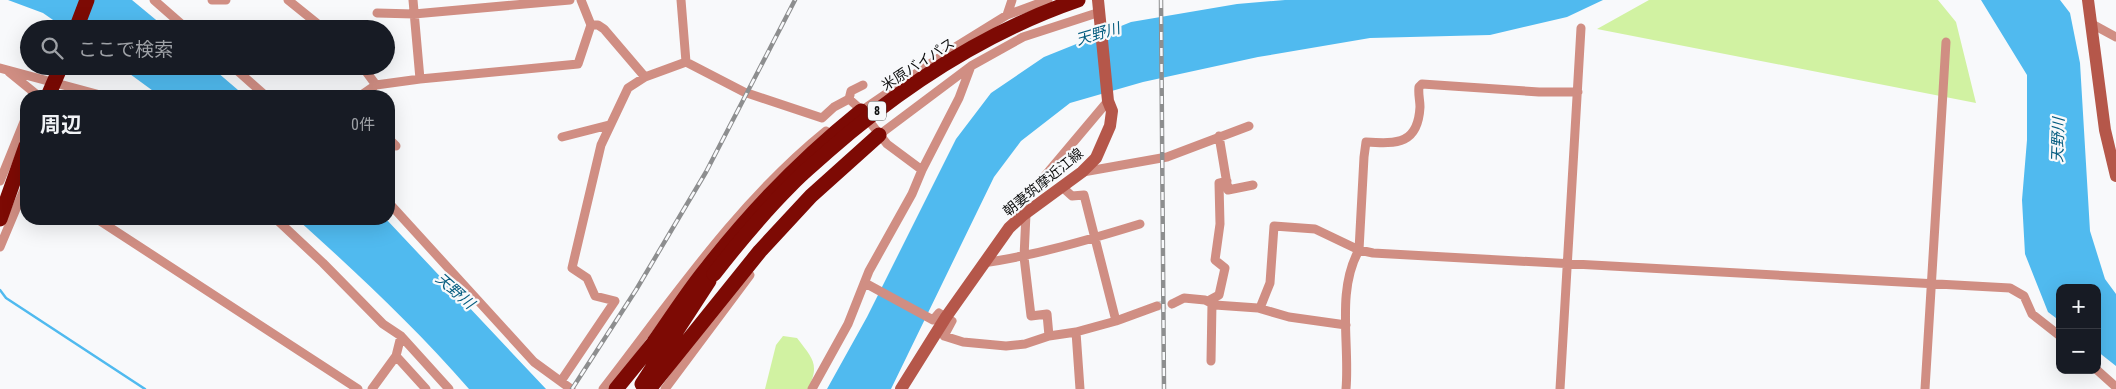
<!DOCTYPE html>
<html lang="ja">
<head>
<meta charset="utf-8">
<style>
  :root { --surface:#171b24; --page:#242831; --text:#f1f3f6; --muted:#9ea1a6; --line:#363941 }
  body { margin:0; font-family:"Roboto Condensed","Noto Sans JP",sans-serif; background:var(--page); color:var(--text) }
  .controls { position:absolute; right:15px; bottom:15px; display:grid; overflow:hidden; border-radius:10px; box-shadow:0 5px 20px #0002 }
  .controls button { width:45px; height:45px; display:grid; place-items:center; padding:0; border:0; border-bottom:1px solid var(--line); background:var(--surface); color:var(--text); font:25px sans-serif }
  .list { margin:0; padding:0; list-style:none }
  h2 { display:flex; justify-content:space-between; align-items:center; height:65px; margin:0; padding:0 20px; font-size:21px }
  h2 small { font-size:16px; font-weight:400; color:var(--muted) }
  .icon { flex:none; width:28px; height:28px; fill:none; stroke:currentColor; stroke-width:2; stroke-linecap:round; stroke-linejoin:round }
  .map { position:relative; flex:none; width:2116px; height:389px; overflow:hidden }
  .search { position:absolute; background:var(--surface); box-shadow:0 5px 20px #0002; left:20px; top:20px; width:375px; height:55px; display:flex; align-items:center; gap:12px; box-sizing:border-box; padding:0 18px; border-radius:28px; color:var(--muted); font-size:19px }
  .panel { position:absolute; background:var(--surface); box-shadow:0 5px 20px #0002; left:20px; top:90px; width:375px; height:135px; border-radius:20px }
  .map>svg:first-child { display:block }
  .green { fill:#d1f2a2 }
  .water { fill:#50baef }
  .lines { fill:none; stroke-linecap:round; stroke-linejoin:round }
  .stream { stroke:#50baef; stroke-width:2.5 }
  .street-tunnel { stroke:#d5d6d8; stroke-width:9; stroke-dasharray:9 4.5; stroke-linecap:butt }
  .street { stroke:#d08e83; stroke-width:9 }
  .secondary { stroke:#b5574a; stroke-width:12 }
  .highway { stroke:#7d0a04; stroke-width:15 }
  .rail-casing { stroke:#8d8e8f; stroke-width:4.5 }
  .rail { stroke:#f8f9fb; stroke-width:2.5; stroke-dasharray:8; stroke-linecap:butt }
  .highway-bridge { stroke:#7d0a04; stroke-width:15 }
  .labels { text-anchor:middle; stroke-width:4.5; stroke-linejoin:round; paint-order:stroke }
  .shield { fill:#f8f9fb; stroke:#555656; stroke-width:1 }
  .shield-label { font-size:12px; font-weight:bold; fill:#0f1010 }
  .street-label { font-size:14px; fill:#0f1010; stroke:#f8f9fb }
  .water-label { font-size:15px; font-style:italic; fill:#065d80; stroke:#f8f9fb }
</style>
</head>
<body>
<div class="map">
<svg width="2116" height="389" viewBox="0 0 2116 389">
  <rect width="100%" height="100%" fill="#f8f9fb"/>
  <path class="green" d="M 1649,0 L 1938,0 L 1956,22 L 1976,103 L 1597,29 Z
    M 783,336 L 797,338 C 813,359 820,364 808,389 L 765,389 L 776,345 Z"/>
  <path class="water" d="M 8,0 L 132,0 L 167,29 L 66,29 L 43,13 Z
    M 1285,0 L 1603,0 L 1567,17 L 1490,35 L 1370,38 L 1258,57 L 1143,82 L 1070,103 L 1021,141 L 994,177 L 891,389 L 827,389 L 867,317 L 956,139 L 991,93 L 1044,57 L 1131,22 L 1237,4 Z
    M 1981,0 L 2060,0 L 2070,13 L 2080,63 L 2090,231 L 2105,279 L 2116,294 L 2116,366 L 2097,351 L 2097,288 L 2060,288 L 2060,321 L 2048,312 L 2025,254 L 2022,200 L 2027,140 L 2027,75 Z
    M 119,66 L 210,66 L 245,96 L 160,96 Z
    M 297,219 L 386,219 L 546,389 L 469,389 C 416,328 357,273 297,219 Z"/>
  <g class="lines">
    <path class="stream" d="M 0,290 L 6,298 L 145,389"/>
    <path class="street-tunnel" d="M 1157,306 L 1172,304"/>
    <path class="street" d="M 154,0 L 187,29
      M 212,0 L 226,0
      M 288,0 L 324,29
      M 413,0 L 420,79 L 578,64 L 591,25 L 581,0
      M 681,0 L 686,62
      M 377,13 L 414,14 L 570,0
      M 1007,15 L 1012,0
      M 2092,24 L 2116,37
      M 591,25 L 598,25 L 604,29 L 645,77
      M 232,66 L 266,96
      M 362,66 L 376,85 L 420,79
      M 0,68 L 104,96
      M 9,72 L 36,94 L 35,96
      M 360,96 L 376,85
      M 849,99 L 858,107 L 887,144 L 922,170
      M 861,111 L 952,49 L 1007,15 L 1048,0
      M 879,135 L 971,66 L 1023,37 L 1100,12
      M 1219,136 L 1228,190 L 1253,185
      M 562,137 L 609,125
      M 389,139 L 396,146
      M 1083,172 L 1167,157 L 1249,126
      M 0,181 L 26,117
      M 1061,186 L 1072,196 L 1084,195 L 1116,321
      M 389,203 L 534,362 L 571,389
      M 97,219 L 358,389
      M 276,219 L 323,263 L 383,324 L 401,336 L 449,389
      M 0,247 L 26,185
      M 983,263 C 1037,255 1088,240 1140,224
      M 865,283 L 933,320 L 939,313 L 952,321 L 944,336 L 963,342 L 1006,346 L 1025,344 L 1049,336 L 1076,332 L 1080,389
      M 1208,301 L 1219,295 L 1225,268 L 1215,260 L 1220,224 L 1219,183 L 1227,181
      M 1172,304 L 1184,298 L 1205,300 L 1215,305 L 1258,308 L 1289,317 L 1346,325
      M 1260,308 L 1270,283 L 1274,226 L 1315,229 L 1359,250 L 1373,253 L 2010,288 L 2024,296 L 2032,314 L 2060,336
      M 1076,332 L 1116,321 L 1157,306
      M 1049,336 L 1047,314 L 1031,316 L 1024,257 L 1026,214 L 1017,209 L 1108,101
      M 396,356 L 426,389
      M 1211,361 L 1212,303
      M 2097,370 L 2116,387
      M 561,381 L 615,301 L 595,296 L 587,278 L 572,268 L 601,145 L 628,88 L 645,77 L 686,62 L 744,92 L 822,118 L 834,107 L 849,99 L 851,91 L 863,85
      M 372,389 L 396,356 L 401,336
      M 603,389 C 672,300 738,202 826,131
      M 665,389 L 750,275
      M 812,389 L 848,324 L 869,271 L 912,194 L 922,170 L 959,98 L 971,66
      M 1346,389 C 1350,344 1336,291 1359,250 L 1364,157 L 1366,142 C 1398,144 1418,144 1420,107 C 1420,100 1418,94 1419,87 L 1422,84 L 1539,92 L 1578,92
      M 1560,389 L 1581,28
      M 1925,389 L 1946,42"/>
    <path class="secondary" d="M 2088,0 L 2105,130 L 2116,176
      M 901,389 L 946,317 L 1009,228 L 1022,216 L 1082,172 L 1096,158 L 1110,126 L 1112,111 L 1108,101 L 1098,0"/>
    <path class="highway" d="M 76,29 L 87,0
      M 48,96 L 61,66
      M 0,219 L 26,146
      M 654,342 C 672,317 688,291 707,268 C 752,210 804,157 861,111
      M 642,384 L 709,281
      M 616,389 L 660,335
      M 649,389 L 760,251 L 811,196 L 879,135"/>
    <defs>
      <path id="rail" d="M 1161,0 L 1164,389
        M 572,389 L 636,290 L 706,172 L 795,0"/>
    </defs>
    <use href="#rail" class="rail-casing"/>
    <use href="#rail" class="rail"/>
    <path class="highway-bridge" d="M 714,274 C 738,243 763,213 791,185 C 802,173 815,163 827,152 C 901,87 985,32 1078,0"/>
  </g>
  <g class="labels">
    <rect class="shield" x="868" y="101.5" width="18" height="19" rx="4"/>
    <g class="shield-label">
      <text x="877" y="115">8</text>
    </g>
    <g class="street-label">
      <text transform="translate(918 64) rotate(-33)" y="5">米原バイパス</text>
      <text transform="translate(1043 182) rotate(-39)" y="5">朝妻筑摩近江線</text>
    </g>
    <g class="water-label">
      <text transform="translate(1098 34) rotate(-16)" y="5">天野川</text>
      <text transform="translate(2058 140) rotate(-88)" y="5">天野川</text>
      <text transform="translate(455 291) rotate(41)" y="5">天野川</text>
    </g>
  </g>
</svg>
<div class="controls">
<button>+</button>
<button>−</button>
</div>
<div class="search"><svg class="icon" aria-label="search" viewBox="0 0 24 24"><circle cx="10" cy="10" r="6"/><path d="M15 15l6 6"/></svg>ここで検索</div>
<section class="panel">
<h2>周辺<small>0件</small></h2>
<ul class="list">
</ul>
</section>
</div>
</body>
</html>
